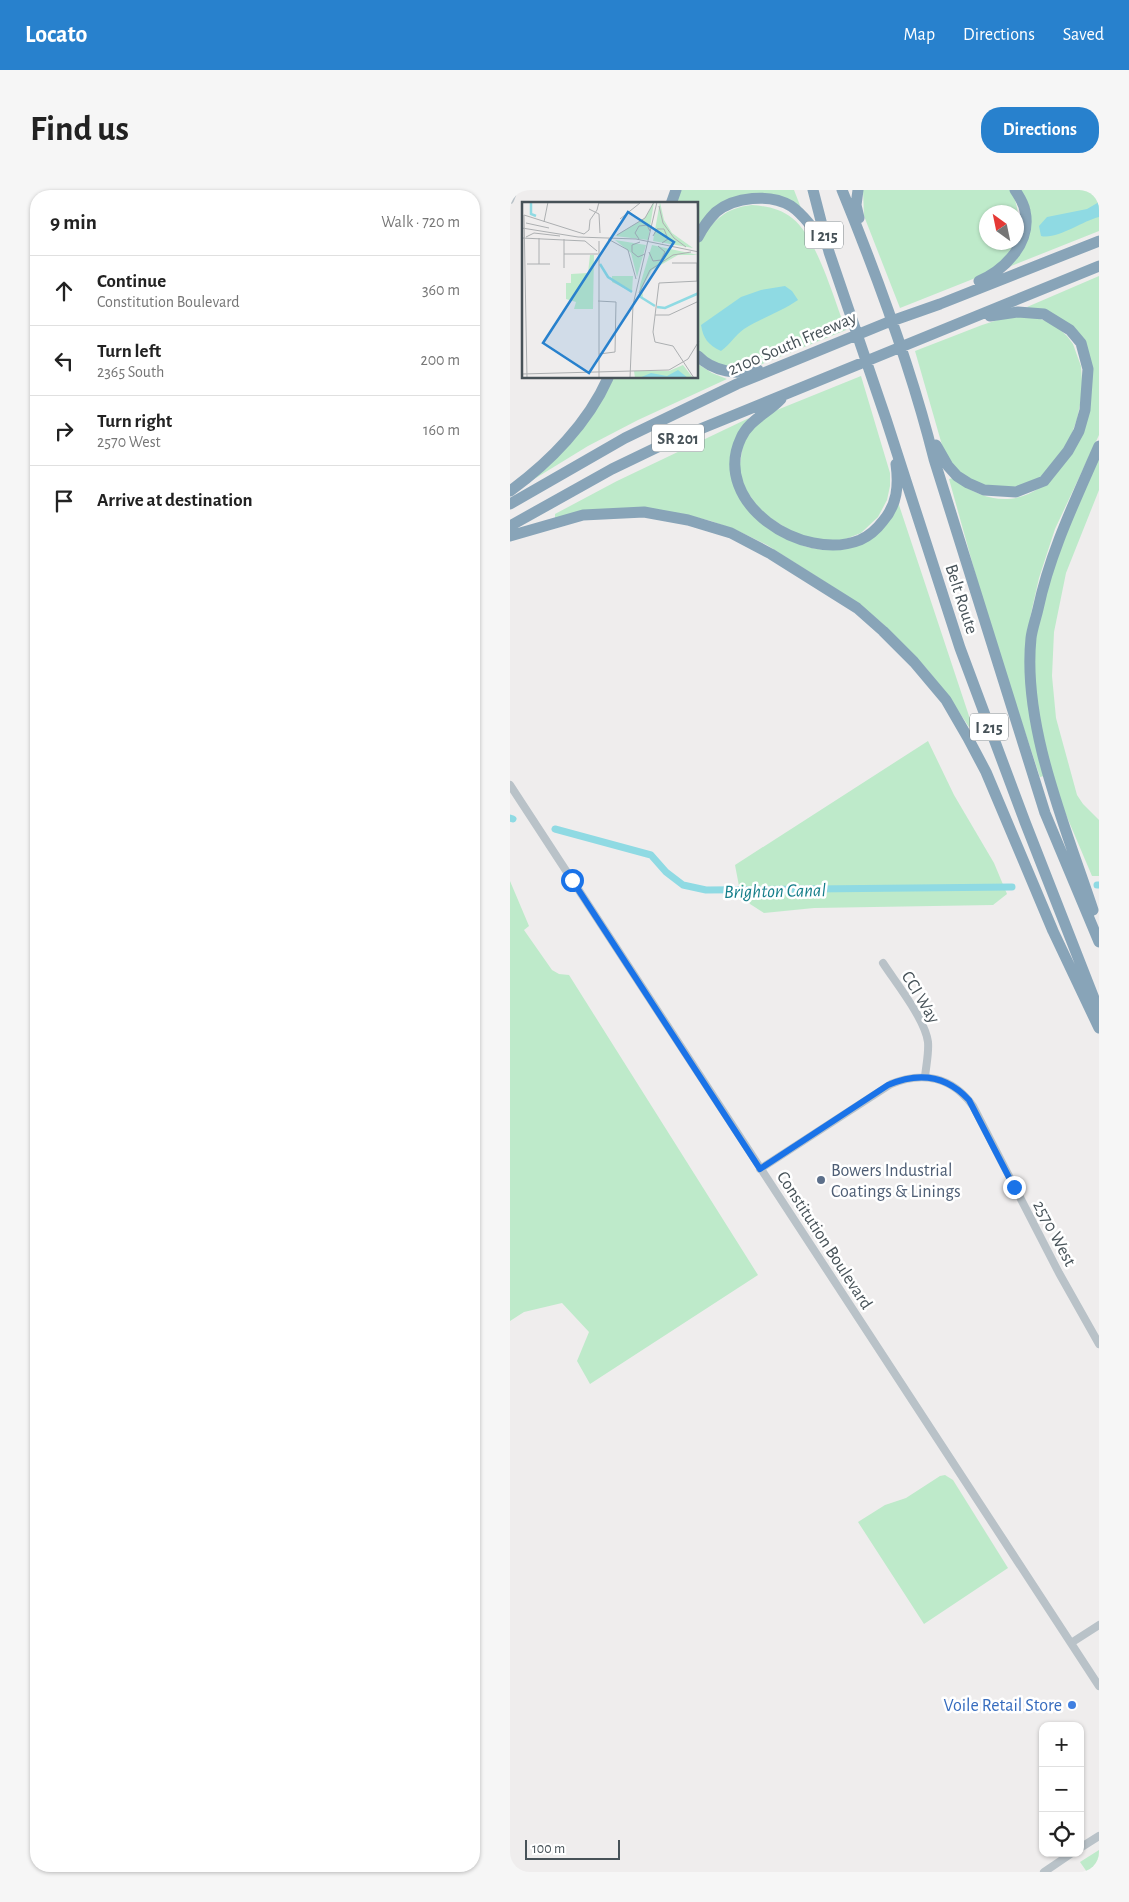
<!DOCTYPE html>
<html lang="en">
<head>
<meta charset="utf-8">
<style>
  :root { --surface:#fff; --page:#f6f6f6; --text:#222; --muted:#767676; --line:#e0e0e0; --accent:#2881cd }
  body { margin:0; font-family:"Alegreya Sans",sans-serif; background:var(--page); color:var(--text) }
  .controls { position:absolute; right:15px; bottom:15px; display:grid; overflow:hidden; border-radius:10px; box-shadow:0 1px 4px #0004 }
  .controls button { width:45px; height:45px; display:grid; place-items:center; padding:0; border:0; border-bottom:1px solid var(--line); background:var(--surface); color:var(--text); font:25px sans-serif }
  .compass { position:absolute; left:469px; top:15px; width:45px; height:45px; border-radius:50%; background:var(--surface); box-shadow:0 1px 4px #0004; rotate:327deg }
  .scale { position:absolute; left:15px; bottom:12px; width:95px; box-sizing:border-box; padding-left:5px; border:2px solid #475258; border-top:0; font-size:14px; line-height:18px; white-space:nowrap; color:#475258; -webkit-text-stroke:4px #fff; paint-order:stroke }
  .stop { position:absolute; width:15px; height:15px; margin:-11px; border:4px solid #1a73e8; border-radius:50%; background:#fff }
  .stop.end { background:#1a73e8; border-color:#fff; box-shadow:0 1px 5px #0008 }
  .list { margin:0; padding:0; list-style:none }
  h2 { display:flex; justify-content:space-between; align-items:center; height:65px; margin:0; padding:0 20px; font-size:21px }
  h2 small { font-size:16px; font-weight:400; color:var(--muted) }
  .list li { display:grid; grid-template-columns:32px 1fr auto; gap:15px; align-items:center; box-sizing:border-box; height:70px; padding:0 20px; border-top:1px solid var(--line) }
  .list b { display:block; font-size:19px; white-space:nowrap }
  .list p { margin:0; font-size:16px; white-space:nowrap; color:var(--muted) }
  .list em { font-size:16px; font-style:normal; color:var(--muted) }
  .icon { flex:none; width:28px; height:28px; fill:none; stroke:currentColor; stroke-width:2; stroke-linecap:round; stroke-linejoin:round }
  .map { position:relative; flex:none; width:589px; height:1682px; overflow:hidden; border-radius:20px }
  header { display:flex; align-items:center; gap:30px; box-sizing:border-box; height:70px; padding:0 25px; background:var(--accent); color:#fff }
  header strong { font-size:24px }
  nav { display:flex; gap:28px; margin-inline-start:auto; font-size:18px }
  .intro { display:flex; align-items:center; justify-content:space-between; box-sizing:border-box; height:120px; padding:0 30px }
  h1 { margin:0; font-size:35px }
  .button { padding:12px 22px; border-radius:20px; background:var(--accent); color:#fff; font-size:18px; font-weight:700 }
  main { display:flex; gap:30px; padding:0 30px }
  aside { flex:1; background:var(--surface); border-radius:20px; box-shadow:0 1px 4px #0004 }
  .map>svg:first-child { display:block }
  .green { fill:#beeaca }
  .water { fill:#8fdae3 }
  .lines { fill:none; stroke-linecap:round; stroke-linejoin:round }
  .canal { stroke:#8fdae3; stroke-width:7 }
  .minor { stroke:#b9c2c8; stroke-width:8 }
  .highway { stroke:#88a4b8; stroke-width:11 }
  .route { stroke:#1a73e8; stroke-width:6 }
  .service-dot { fill:#5c6f8a; stroke:#fff; stroke-width:2 }
  .shop-dot { fill:#3f7fe0; stroke:#fff; stroke-width:2 }
  .labels { text-anchor:middle; stroke-width:5; stroke-linejoin:round; paint-order:stroke }
  .shield { fill:#fff; stroke:#7e868a; stroke-width:1 }
  .shield-label { font-size:16px; font-weight:bold; fill:#475258 }
  .street-label { font-size:18px; fill:#475258; stroke:#fff }
  .service-label { font-size:18px; fill:#4e5e75; stroke:#fff; text-anchor:start }
  .shop-label { font-size:18px; fill:#366cbe; stroke:#fff; text-anchor:end }
  .water-label { font-size:19px; font-style:italic; fill:#177f8b; stroke:#fff }
  .inset-river { fill:none; stroke:#8fdae3; stroke-width:2.5 }
  .inset-road { fill:none; stroke:#acafb1; stroke-width:1 }
  .view { fill:#2881cd; fill-opacity:0.15; stroke:#2881cd; stroke-width:2.5 }
  .inset-edge { fill:none; stroke:#475258; stroke-width:2.5 }
</style>
</head>
<body>
<header>
<strong>Locato</strong>
<nav><a>Map</a><a>Directions</a><a>Saved</a></nav>
</header>
<div class="intro"><h1>Find us</h1><a class="button">Directions</a></div>
<main>
<aside>
<h2>9 min<small>Walk · 720 m</small></h2>
<ul class="list">
<li><svg class="icon" aria-label="ahead" viewBox="0 0 24 24"><path d="M12 20V5M6 11l6-6 6 6"/></svg><div><b>Continue</b><p>Constitution Boulevard</p></div><em>360 m</em></li>
<li><svg class="icon" aria-label="left" viewBox="0 0 24 24"><path d="M17 20v-9H6M10 6l-5 5 5 5"/></svg><div><b>Turn left</b><p>2365 South</p></div><em>200 m</em></li>
<li><svg class="icon" aria-label="right" viewBox="0 0 24 24"><path d="M7 20v-9h11M14 6l5 5-5 5"/></svg><div><b>Turn right</b><p>2570 West</p></div><em>160 m</em></li>
<li><svg class="icon" aria-label="arrive" viewBox="0 0 24 24"><path d="M6 21V4h12l-3 4 3 4H6"/></svg><div><b>Arrive at destination</b></div></li>
</ul>
</aside>
<div class="map">
<svg width="589" height="1682" viewBox="0 0 589 1682">
  <rect width="100%" height="100%" fill="#efeded"/>
  <path class="green" d="M 167,0 L 284,0 L 291,18 L 240,8 L 188,37 L 188,14 L 162,14 Z
    M 353,0 L 501,0 C 508,14 510,30 507,45 L 507,22 L 477,22 L 477,52 L 504,53 L 496,67 L 486,77 L 463,89 L 390,118 L 354,26 Z
    M 509,0 L 589,0 L 589,41 L 496,78 L 515,44 Z
    M 242,15 C 256,16 271,19 282,28 C 307,47 324,110 336,140 L 242,178 L 221,180 L 188,163 L 188,50 C 206,30 214,18 242,15 Z
    M 589,86 L 589,245 L 545,339 L 529,388 L 520,428 L 534,586 L 530,587 L 481,440 L 439,289 L 443,288 C 507,340 561,287 576,222 C 578,215 576,206 575,199 C 573,182 572,166 570,149 L 517,117 Z
    M 521,126 L 536,131 L 547,137 L 557,146 L 563,154 L 568,168 L 571,176 L 572,192 L 571,210 L 567,229 L 561,246 L 546,273 L 523,294 L 483,300 L 447,282 L 434,262 L 405,161 L 472,135 L 494,128 Z
    M 188,174 L 202,183 L 217,189 L 128,230 L 78,256 L 16,294 L 28,284 L 99,188 L 188,188 Z
    M 351,186 L 380,283 L 380,296 L 377,310 L 368,327 L 351,343 L 328,352 L 293,349 L 253,323 L 234,298 L 229,280 L 233,255 L 240,241 L 262,222 Z
    M 239,228 L 230,240 L 223,289 L 282,351 C 302,361 321,362 342,355 L 388,312 L 462,535 L 459,537 L 441,510 L 417,479 L 372,433 L 342,409 L 257,355 L 226,340 L 201,331 L 169,323 L 45,328 L 45,324 L 107,291 Z
    M 589,262 L 589,300 L 556,383 L 544,442 L 542,486 L 546,528 L 567,605 L 573,614 L 589,630 L 589,686 L 582,686 L 546,601 L 525,510 L 525,447 L 549,351 Z
    M 418,551 L 444,605 L 484,673 L 497,704 L 483,715 L 304,718 L 254,723 L 240,714 L 229,696 L 225,675 Z
    M 0,691 L 19,736 L 14,740 L 42,780 L 49,784 L 59,785 L 248,1085 L 80,1194 L 67,1171 L 79,1142 L 52,1113 L 14,1122 L 0,1131 Z
    M 435,1285 L 443,1290 L 498,1378 L 414,1434 L 348,1332 L 375,1315 L 396,1308 L 430,1286 Z
    M 589,1660 L 589,1682 L 577,1682 L 570,1672 Z"/>
  <path class="water" d="M 589,12 L 589,27 C 572,31 547,50 531,46 L 529,36 L 537,27 L 577,19 Z
    M 275,96 L 282,101 L 288,110 C 271,122 251,128 234,139 C 224,146 221,154 211,161 C 198,155 193,148 191,135 L 231,107 L 251,100 Z"/>
  <g class="lines">
    <path class="canal" d="M 0,628 L 3,629
      M 45,639 L 141,665 L 156,682 L 173,695 L 196,700 L 502,697
      M 587,695 L 589,695"/>
    <path class="minor" d="M 0,10 L 4,0
      M 0,595 L 589,1496
      M 373,773 C 386,793 415,829 418,852 C 419,863 416,876 415,887
      M 250,979 L 381,894 C 413,881 442,887 463,916 L 549,1083 L 589,1154
      M 561,1453 L 589,1435
      M 570,1658 L 589,1646
      M 534,1682 L 562,1663"/>
    <path class="highway" d="M 303,0 L 319,62 L 376,229 L 450,458 L 515,632 L 589,821
      M 332,0 C 368,88 401,177 424,269 L 535,623 L 589,752
      M 348,0 L 346,15 L 349,28
      M 161,14 L 166,0
      M 188,47 C 192,39 199,29 206,22 C 224,7 260,3 281,16 C 294,25 305,41 314,54
      M 469,91 C 495,80 522,52 515,21 C 514,14 509,6 505,0
      M 188,166 C 202,181 229,186 248,180
      M 271,209 C 258,223 239,230 231,248 C 200,313 293,373 350,350 C 359,346 367,339 373,331 C 387,315 389,296 386,274
      M 426,255 L 438,276 L 447,286 L 458,293 L 474,300 L 506,302 L 534,291 L 558,261 L 569,241 L 575,220 L 578,179 L 571,153 L 560,140 L 534,124 L 508,122 L 480,126
      M 0,301 C 40,272 78,233 98,188
      M 0,314 L 115,248 L 227,194 L 376,133 L 430,114 L 589,51
      M 0,336 L 102,279 L 156,253 L 589,76
      M 0,346 L 73,325 L 134,322 L 178,330 L 221,343 L 261,364 L 347,418 L 373,441 L 404,472 L 436,510 L 458,548 L 476,582 L 543,741 L 589,838
      M 583,720 C 556,638 512,536 521,448 C 522,439 526,428 528,419 C 540,362 566,309 589,256"/>
  </g>
  <g class="lines">
    <path class="route" d="M 62,690 L 250,979 L 378,895 C 408,882 436,885 459,910 L 504,997"/>
  </g>
  <circle class="service-dot" cx="311" cy="990" r="5"/>
  <circle class="shop-dot" cx="562" cy="1515" r="5"/>
  <g class="labels">
    <g class="shield">
      <rect x="295" y="31.5" width="38" height="27" rx="4"/>
      <rect x="142" y="234.5" width="52" height="27" rx="4"/>
      <rect x="460" y="523.5" width="38" height="27" rx="4"/>
    </g>
    <g class="shield-label">
      <text x="314" y="51">I 215</text>
      <text x="168" y="254">SR 201</text>
      <text x="479" y="543">I 215</text>
    </g>
    <g class="street-label">
      <text transform="translate(282 153) rotate(-23)" y="6">2100 South Freeway</text>
      <text transform="translate(452 409) rotate(72)" y="6">Belt Route</text>
      <text transform="translate(411 807) rotate(59)" y="6">CCI Way</text>
      <text transform="translate(545 1043) rotate(62)" y="6">2570 West</text>
      <text transform="translate(315 1050) rotate(57)" y="6">Constitution Boulevard</text>
    </g>
    <g class="service-label">
      <text x="321" y="986">Bowers Industrial<tspan x="321" dy="21">Coatings &amp; Linings</tspan></text>
    </g>
    <g class="shop-label">
      <text x="552" y="1521">Voile Retail Store</text>
    </g>
    <g class="water-label">
      <text transform="translate(265 700) rotate(-1)" y="7">Brighton Canal</text>
    </g>
  </g>
  <g transform="translate(12 12)">
    <rect width="176" height="176" fill="#efeded"/>
    <path d="M 132,0 L 126,38 L 93,34 L 123,16 ZM 138,0 L 142,18 L 150,31 L 171,46 L 131,39 ZM 93,38 L 124,43 L 115,75 L 109,51 ZM 130,43 L 176,53 L 156,53 L 130,68 L 120,86 L 121,95 L 117,93 L 118,83 ZM 68,53 L 72,53 L 71,107 L 52,107 L 54,100 L 44,97 L 44,81 L 49,81 L 49,72 L 66,71 ZM 90,74 L 111,74 L 110,90 L 90,80 ZM 161,163 L 171,176 L 113,176 L 112,169 L 147,169 Z" fill="#beeaca"/>
    <path d="M 156,168 L 166,176 L 117,176 L 129,171 L 145,174 Z" fill="#8fdae3"/>
    <path class="inset-river" d="M 9,0 L 9,12 L 14,14M 78,62 L 86,75 L 110,90M 117,94 L 133,104M 135,105 L 143,106 L 177,91"/>
    <path class="inset-road" d="M 175,0 L 177,34M 77,1 L 118,1M 137,4 L 141,21 L 152,36 L 164,45M 67,7 L 77,12 L 78,31M 2,13 L 5,176M 2,13 L 62,32 L 67,28 L 68,18 L 75,8 L 77,0M 98,17 L 118,1M 22,20 L 26,0M 4,21 L 27,26M 0,26 L 56,35 L 114,37 L 177,50M 95,33 L 123,16 L 132,0M 131,34 L 135,27 L 142,27 L 146,37 L 140,41M 4,35 L 12,31 L 38,34M 0,36 L 63,39 L 75,49M 17,36 L 17,62M 42,37 L 42,66M 86,37 L 106,48 L 114,77M 117,37 L 113,31 L 117,24 L 125,23 L 128,29M 77,39 L 77,176M 118,40 L 110,43 L 110,50 L 116,55 L 123,52M 127,50 L 131,59 L 139,58 L 143,50 L 136,44M 42,52 L 76,52M 150,61 L 175,61 L 175,79M 5,62 L 28,62M 117,91 L 128,68 L 151,53 L 169,50M 76,99 L 94,100M 133,113 L 147,113 L 177,99M 77,152 L 93,150 L 94,100M 0,172 L 147,168 L 166,157 L 177,139M 108,176 L 111,103 L 135,0M 172,176 L 151,144 L 133,140 L 131,130 L 137,81 L 177,79"/>
    <path class="view" d="M 106,10 L 152,40 L 67,171 L 21,141 Z"/>
    <rect width="176" height="176" class="inset-edge"/>
  </g>
</svg>
<div class="controls">
<button>+</button>
<button>−</button>
<button><svg class="icon" aria-label="locate" viewBox="0 0 24 24"><circle cx="12" cy="12" r="6"/><path d="M12 2v4M12 18v4M2 12h4M18 12h4"/></svg></button>
</div>
<svg class="compass" viewBox="-18 -18 36 36"><path d="M0-13l5 13h-10z" fill="#e53935"/><path d="M0 13l5-13h-10z" fill="#767676"/></svg>
<div class="scale">100 m</div>
<div class="stop" style="left:62px;top:690px"></div>
<div class="stop end" style="left:504px;top:997px"></div>
</div>
</main>
</body>
</html>
